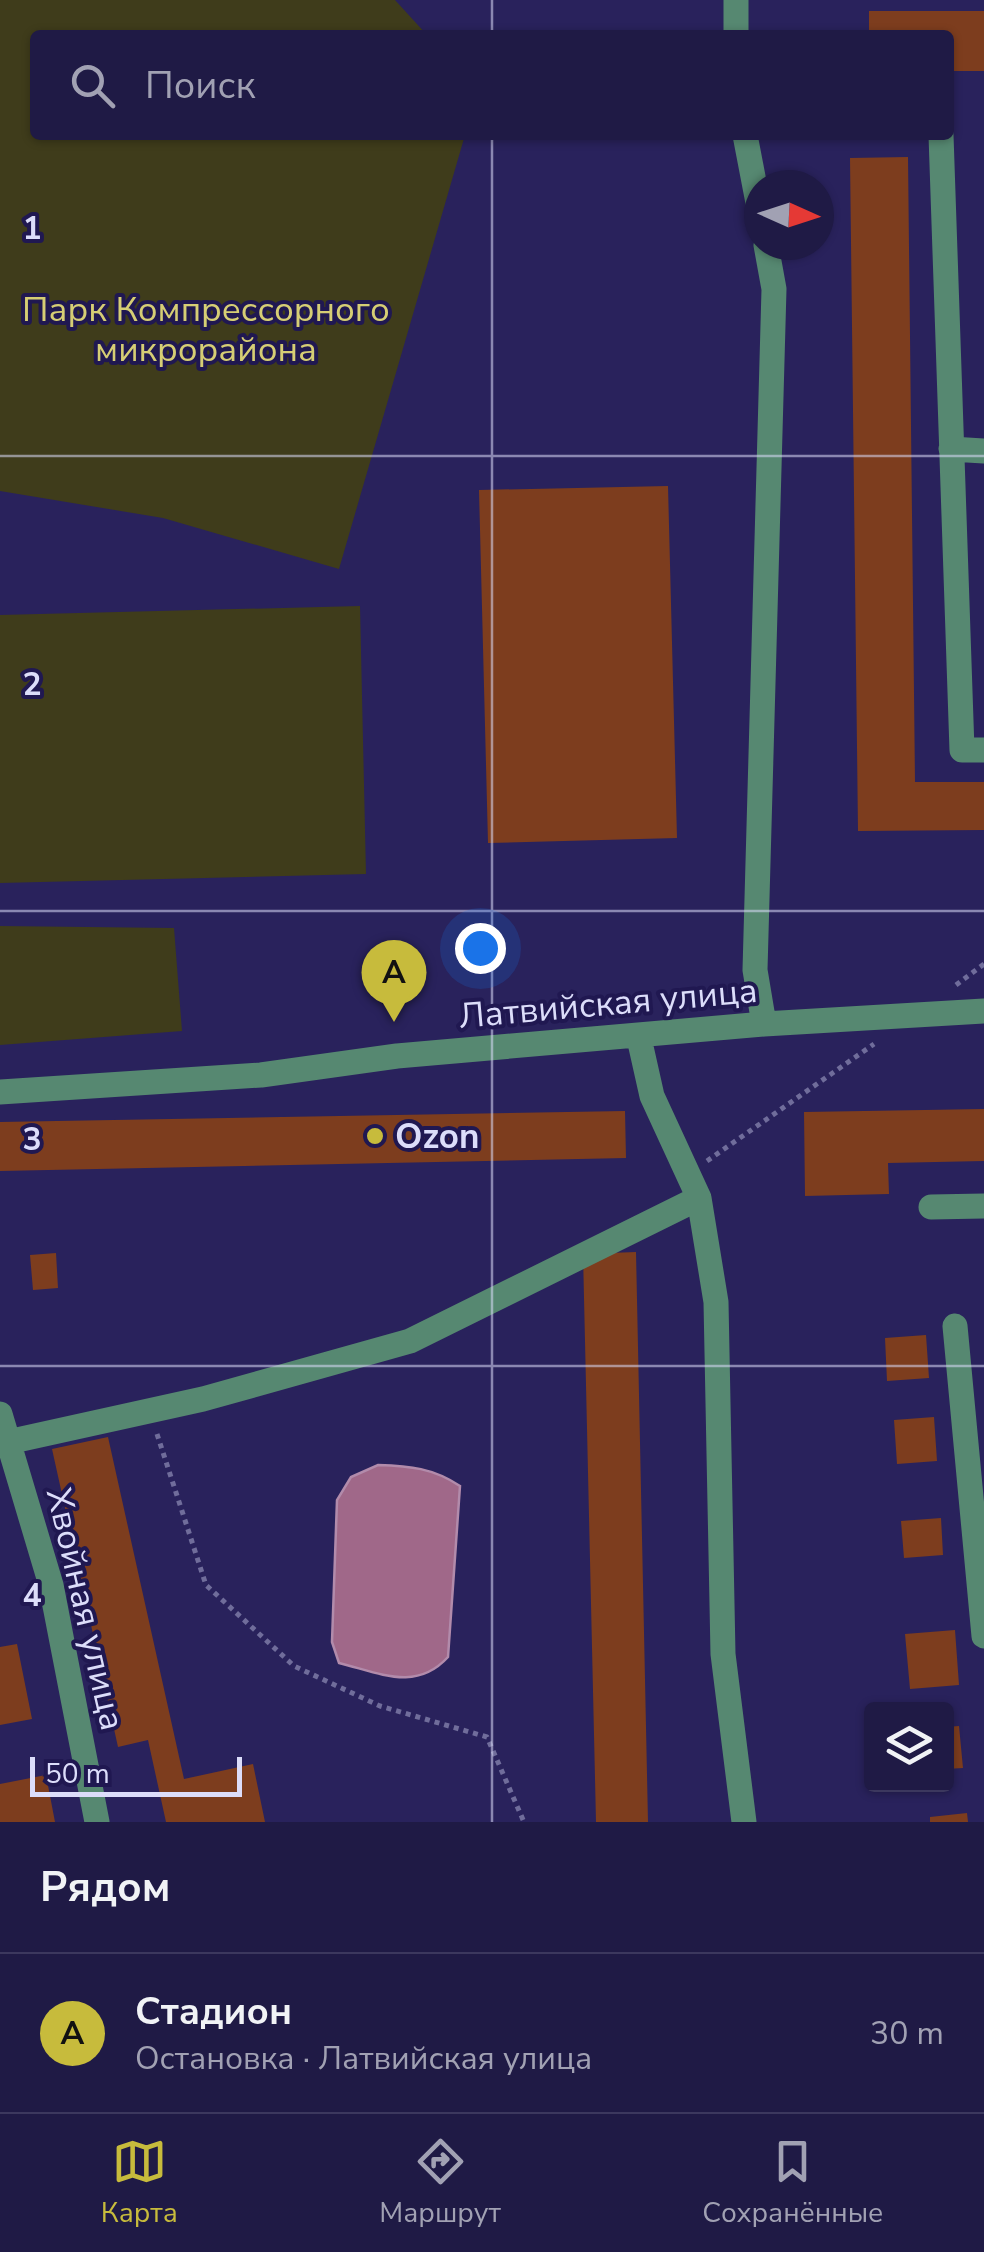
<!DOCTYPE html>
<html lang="ru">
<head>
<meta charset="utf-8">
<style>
  :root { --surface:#1f1a45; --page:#2c2750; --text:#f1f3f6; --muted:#a1a1b3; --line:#3c385e; --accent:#c7bb3c }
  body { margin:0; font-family:"Nunito Sans",sans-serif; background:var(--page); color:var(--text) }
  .controls { position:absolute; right:30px; bottom:30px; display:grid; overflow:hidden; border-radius:10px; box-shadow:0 2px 8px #0004 }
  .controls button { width:90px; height:90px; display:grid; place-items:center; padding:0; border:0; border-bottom:2px solid var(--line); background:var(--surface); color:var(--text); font:50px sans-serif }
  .compass { position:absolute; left:744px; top:170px; width:90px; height:90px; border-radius:50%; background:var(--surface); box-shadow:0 2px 8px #0004; rotate:93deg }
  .scale { position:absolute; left:30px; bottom:25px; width:212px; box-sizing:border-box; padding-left:10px; border:5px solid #dcddfa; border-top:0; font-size:28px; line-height:35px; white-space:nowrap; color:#dcddfa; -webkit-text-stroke:8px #201851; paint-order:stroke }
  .you { position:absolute; left:480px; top:948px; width:35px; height:35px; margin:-25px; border:8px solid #fff; border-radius:50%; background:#1a73e8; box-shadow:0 0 0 15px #1a73e833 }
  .badge { display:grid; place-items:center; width:65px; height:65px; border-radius:50%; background:var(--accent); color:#111; font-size:32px; font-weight:700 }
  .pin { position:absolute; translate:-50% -82px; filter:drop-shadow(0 2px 5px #0008) }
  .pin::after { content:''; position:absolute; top:52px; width:35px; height:30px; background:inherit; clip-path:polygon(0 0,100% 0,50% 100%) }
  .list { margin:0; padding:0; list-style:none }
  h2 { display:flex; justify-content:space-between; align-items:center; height:130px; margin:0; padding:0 40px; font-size:42px }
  h2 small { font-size:32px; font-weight:400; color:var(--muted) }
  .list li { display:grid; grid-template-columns:65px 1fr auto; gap:30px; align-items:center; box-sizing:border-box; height:160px; padding:0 40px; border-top:2px solid var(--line) }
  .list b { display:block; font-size:38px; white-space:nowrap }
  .list p { margin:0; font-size:32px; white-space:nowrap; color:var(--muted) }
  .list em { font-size:32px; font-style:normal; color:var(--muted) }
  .icon { flex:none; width:55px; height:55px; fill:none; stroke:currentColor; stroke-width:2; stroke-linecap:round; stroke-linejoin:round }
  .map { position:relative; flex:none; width:984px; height:1822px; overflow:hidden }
  .search { position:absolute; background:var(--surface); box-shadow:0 2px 8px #0004; left:30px; right:30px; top:30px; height:110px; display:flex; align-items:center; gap:25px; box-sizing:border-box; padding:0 35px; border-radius:10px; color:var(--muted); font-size:38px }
  .sheet { height:290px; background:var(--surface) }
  nav { display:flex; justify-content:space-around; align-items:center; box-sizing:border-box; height:140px; border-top:2px solid var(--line); background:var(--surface); font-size:28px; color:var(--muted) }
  nav a { display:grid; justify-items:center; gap:5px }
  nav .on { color:var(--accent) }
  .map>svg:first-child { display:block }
  .green { fill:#3f3c1b }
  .water { fill:#a06889; stroke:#b28bab; stroke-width:2.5 }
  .building { fill:#7d3d1e }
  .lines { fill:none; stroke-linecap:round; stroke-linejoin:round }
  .path { stroke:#706d9b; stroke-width:5; stroke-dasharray:5 5; stroke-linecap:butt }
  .minor { stroke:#568871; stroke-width:25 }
  .grid { fill:none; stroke:#dcddfa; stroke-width:2.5; stroke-opacity:0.55 }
  .poi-dot { fill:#c7bb3c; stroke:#201851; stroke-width:4 }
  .labels { text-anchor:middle; stroke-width:8; stroke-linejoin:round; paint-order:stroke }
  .park-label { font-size:35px; fill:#d6ce74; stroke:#201851 }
  .street-label { font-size:35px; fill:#dcddfa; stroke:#201851 }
  .poi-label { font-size:35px; font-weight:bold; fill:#dcddfa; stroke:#201851; text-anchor:start }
  .grid-label { font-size:32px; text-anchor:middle; font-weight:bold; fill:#dcddfa; stroke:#201851; stroke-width:8; stroke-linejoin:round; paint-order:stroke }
</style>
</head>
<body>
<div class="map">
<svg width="984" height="1822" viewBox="0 0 984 1822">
  <rect width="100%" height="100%" fill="#29225c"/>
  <path class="green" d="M 0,0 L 395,0 L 427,35 L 35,35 L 35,135 L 465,135 L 339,569 L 163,518 L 0,491 Z
    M 360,606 L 366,874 L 0,883 L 0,615 Z
    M 0,926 L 174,928 L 182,1031 L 0,1045 Z"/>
  <path class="water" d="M 378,1465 C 410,1466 433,1468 460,1486 L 448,1657 C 416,1692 380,1673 339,1663 L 332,1642 L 337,1500 L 351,1477 Z"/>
  <path class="building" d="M 869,11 L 984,11 L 984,71 L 949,71 L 949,35 L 869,35 Z
    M 908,157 L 915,782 L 984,782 L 984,830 L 858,831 L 850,158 Z
    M 668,486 L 677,838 L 488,843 L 479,490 Z
    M 984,1109 L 984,1161 L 888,1163 L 889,1194 L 805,1196 L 804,1112 Z
    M 625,1111 L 626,1158 L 0,1171 L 0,1122 Z
    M 636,1252 L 648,1822 L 596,1822 L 583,1254 Z
    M 56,1253 L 58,1288 L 33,1290 L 30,1255 Z
    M 926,1335 L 929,1378 L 887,1381 L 885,1338 Z
    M 934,1417 L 937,1461 L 897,1464 L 894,1420 Z
    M 108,1437 L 184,1779 L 253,1764 L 265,1822 L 166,1822 L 148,1740 L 118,1747 L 52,1449 Z
    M 941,1518 L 943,1555 L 904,1558 L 901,1521 Z
    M 955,1630 L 959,1685 L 910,1689 L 905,1634 Z
    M 17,1644 L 32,1719 L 0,1725 L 0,1647 Z
    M 959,1726 L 963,1768 L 946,1769 L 946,1727 Z
    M 46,1775 L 55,1822 L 0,1822 L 0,1784 Z
    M 967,1813 L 968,1822 L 930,1822 L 930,1817 Z"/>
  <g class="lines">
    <path class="path" d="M 956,985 L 984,964
      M 707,1161 L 874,1044
      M 157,1434 L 206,1585 L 294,1666 L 380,1706 L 487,1737 L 524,1822"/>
    <path class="minor" d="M 736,0 L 736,35
      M 745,135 L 759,208
      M 941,135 L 962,750 L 984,750
      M 951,449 L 984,451
      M 764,1024 L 755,970 L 774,289 L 766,245
      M 639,1038 L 652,1096 L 699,1198 L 716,1302 L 723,1654 L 744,1822
      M 0,1092 L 261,1075 L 397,1056 L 764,1024 L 984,1011
      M 931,1207 L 984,1206
      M 955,1326 L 984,1636
      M 0,1414 L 51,1585 L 97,1822
      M 8,1442 L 203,1399 L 410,1341 L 699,1198"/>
  </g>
  <path class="grid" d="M 492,0 L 492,35M 492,135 L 492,1822M 0,456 L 984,456M 0,911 L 984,911M 0,1366 L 984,1366"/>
  <circle class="poi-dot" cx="375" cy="1136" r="10"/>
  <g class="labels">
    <g class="park-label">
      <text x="206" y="321">Парк Компрессорного<tspan x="206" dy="40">микрорайона</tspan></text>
    </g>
    <g class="street-label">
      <text transform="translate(608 1003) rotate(-5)" y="12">Латвийская улица</text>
      <text transform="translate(86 1609) rotate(77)" y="12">Хвойная улица</text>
    </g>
    <g class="poi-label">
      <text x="395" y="1148">Ozon</text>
    </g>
  </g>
  <g class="grid-label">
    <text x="32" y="239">1</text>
    <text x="32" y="695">2</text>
    <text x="32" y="1150">3</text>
    <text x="32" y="1606">4</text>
  </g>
</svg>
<div class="controls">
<button><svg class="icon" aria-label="layers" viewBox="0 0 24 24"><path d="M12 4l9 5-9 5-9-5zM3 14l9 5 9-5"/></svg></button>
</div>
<svg class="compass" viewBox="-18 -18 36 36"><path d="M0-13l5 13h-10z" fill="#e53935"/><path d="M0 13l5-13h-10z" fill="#a1a1b3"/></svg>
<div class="scale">50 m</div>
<div class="you"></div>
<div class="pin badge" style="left:394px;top:1022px">A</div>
<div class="search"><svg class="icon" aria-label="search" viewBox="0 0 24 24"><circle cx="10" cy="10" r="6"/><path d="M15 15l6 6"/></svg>Поиск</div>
</div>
<section class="sheet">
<h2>Рядом<small></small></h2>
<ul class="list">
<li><span class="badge">A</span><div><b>Стадион</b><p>Остановка · Латвийская улица</p></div><em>30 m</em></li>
</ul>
</section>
<nav>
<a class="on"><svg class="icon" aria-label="map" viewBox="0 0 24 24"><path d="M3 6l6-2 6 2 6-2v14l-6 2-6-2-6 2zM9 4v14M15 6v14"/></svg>Карта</a>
<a><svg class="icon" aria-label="directions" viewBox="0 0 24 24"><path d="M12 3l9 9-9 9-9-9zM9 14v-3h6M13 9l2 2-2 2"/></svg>Маршрут</a>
<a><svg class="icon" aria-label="saved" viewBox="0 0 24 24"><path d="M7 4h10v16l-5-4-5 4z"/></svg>Сохранённые</a>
</nav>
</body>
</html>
